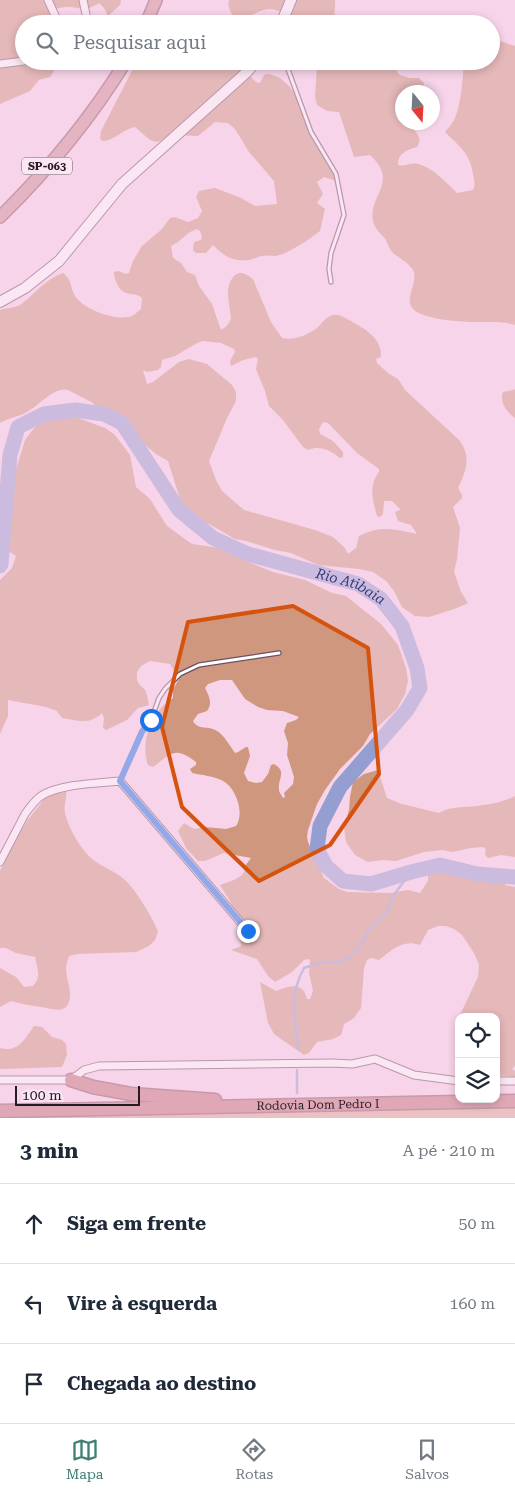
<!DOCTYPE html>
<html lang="pt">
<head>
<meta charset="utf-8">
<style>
  :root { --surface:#fff; --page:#f6f6f7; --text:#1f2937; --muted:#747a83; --line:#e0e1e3; --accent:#3d8073 }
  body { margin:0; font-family:"Roboto Serif",serif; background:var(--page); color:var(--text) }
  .controls { position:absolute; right:15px; bottom:15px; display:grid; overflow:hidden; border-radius:10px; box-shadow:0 2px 8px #0003 }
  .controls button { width:45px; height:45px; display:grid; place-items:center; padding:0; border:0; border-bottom:1px solid var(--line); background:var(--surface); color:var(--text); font:25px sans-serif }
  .compass { position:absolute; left:395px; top:85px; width:45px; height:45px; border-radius:50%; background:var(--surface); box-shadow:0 2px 8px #0003; rotate:162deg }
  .scale { position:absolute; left:15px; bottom:12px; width:125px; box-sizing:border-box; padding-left:5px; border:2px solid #271b22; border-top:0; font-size:14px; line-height:18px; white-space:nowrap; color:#271b22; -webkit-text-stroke:4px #fbe6f3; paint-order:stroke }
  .stop { position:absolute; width:15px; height:15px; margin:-11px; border:4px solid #1a73e8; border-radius:50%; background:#fff }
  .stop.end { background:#1a73e8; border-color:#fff; box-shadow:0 1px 5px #0008 }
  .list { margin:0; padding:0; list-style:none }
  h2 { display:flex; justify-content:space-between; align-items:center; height:65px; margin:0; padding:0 20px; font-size:21px }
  h2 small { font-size:16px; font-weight:400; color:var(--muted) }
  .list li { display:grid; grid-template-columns:32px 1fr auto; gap:15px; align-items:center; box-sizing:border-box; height:80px; padding:0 20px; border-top:1px solid var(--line) }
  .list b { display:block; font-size:19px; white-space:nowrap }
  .list em { font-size:16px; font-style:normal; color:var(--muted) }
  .icon { flex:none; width:28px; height:28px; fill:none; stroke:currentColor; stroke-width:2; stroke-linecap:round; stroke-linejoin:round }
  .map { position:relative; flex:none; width:515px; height:1118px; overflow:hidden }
  .search { position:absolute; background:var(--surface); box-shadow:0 2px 8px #0003; left:15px; right:15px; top:15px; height:55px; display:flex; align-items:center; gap:12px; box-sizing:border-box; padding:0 18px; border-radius:28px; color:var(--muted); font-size:19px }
  .sheet { height:305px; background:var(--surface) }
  nav { display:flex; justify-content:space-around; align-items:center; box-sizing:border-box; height:70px; border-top:1px solid var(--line); background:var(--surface); font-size:14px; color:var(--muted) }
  nav a { display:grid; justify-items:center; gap:2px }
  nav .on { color:var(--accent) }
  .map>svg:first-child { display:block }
  .green { fill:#dbac95 }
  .forest { fill:#cf987e; fill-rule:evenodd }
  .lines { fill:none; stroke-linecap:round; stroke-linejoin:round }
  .stream { stroke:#959ed1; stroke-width:2.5 }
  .river { stroke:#959ed1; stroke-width:15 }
  .service-casing { stroke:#6d5062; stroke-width:5.5 }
  .minor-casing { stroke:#6d5062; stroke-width:9 }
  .secondary-casing { stroke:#6d5062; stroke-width:12 }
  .trunk-casing { stroke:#8c545c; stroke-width:14 }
  .motorway-casing { stroke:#8c545c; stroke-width:15 }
  .service { stroke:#fff; stroke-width:3 }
  .minor { stroke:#fff; stroke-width:7 }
  .secondary { stroke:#fff; stroke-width:10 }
  .trunk { stroke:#cf8f96; stroke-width:11 }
  .motorway { stroke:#c3737b; stroke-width:12 }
  .route { stroke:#1a73e8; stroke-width:6 }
  .marked { fill:none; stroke:#d5530e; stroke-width:4; stroke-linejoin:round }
  .labels { text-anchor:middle; stroke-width:4; stroke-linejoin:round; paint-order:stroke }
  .shield { fill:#fbe6f3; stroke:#675861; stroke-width:1 }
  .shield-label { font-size:11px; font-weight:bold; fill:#271b22 }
  .street-label { font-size:12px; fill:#271b22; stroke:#fbe6f3 }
  .water-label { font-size:14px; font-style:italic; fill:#363b7a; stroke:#fbe6f3 }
</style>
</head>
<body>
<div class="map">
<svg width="515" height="1118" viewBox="0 0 515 1118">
  <rect width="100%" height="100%" fill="#f7d4e9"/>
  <path class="green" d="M 515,1107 L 515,1118 L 0,1118 L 0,1116 Z"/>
  <path class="forest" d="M 0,0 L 121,0 L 120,5 L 108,16 L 104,8 L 99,3 C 81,14 85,7 67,7 C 63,7 59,8 55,9 L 54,16 L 55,24 L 24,24 L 24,61 L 58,61 L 58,63 L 54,71 L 50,77 L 39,80 L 30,91 L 0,104 Z
    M 229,0 L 335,0 C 336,11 332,13 337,24 L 292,24 L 291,17 C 278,10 271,5 256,13 C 248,16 245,21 237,21 C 232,16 227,7 229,0 Z
    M 491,37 L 494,39 L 515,46 L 515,325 C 503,321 490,322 477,322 C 461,322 435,320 421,314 C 397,304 420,285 413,270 C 409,263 399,258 393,253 C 389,249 388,244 386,240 C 381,233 375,230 373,221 C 368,194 400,183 370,155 L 354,157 L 339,112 L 327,111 L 317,105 L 315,97 L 317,65 L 313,61 L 396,61 L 397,72 L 400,75 L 410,78 L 419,78 L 424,83 L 423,92 L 402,92 L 402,122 L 408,123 C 414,131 424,136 417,147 C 407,150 398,153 398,165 C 405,167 411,162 418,164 C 432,167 447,183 457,193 L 473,190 C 476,185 474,180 473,174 C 470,153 459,146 445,132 C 448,128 452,124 454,120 C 461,107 463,76 464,61 L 491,61 Z
    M 137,61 L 235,61 L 256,82 L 260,83 L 264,75 L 269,74 L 280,78 L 289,86 L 298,98 L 336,181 L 324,177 L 317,182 L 323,194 L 317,203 L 325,209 L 320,231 C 310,239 288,254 275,256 C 271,256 267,255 263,256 C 258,256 253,260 248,260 C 232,262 223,255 213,245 L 206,253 L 196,253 L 193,250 L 194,242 L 201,240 L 202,237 L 200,231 L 197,229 C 186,232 182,241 171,246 L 173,258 L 181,263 L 187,272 L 195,275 L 199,286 L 212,304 L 221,330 C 225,328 230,323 231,318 C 231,316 230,311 230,310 C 228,297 225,285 235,275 C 241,270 248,275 253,279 L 271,322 L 282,338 C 295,341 308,335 318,327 C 323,322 326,317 333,315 C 339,314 345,318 351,321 C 365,329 382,338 381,357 L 376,359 L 377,363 L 388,373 L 398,379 L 405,390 L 459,440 C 472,457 466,471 458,488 L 462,495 L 462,498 L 453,507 L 460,528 L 457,559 L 454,572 L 461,592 L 468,603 L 457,608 L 429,617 L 415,616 L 402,607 L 394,591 L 386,581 L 373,572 L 359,569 L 318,565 L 291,553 L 275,550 L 246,541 L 235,539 L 211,525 L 194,518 L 183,508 L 168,461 L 156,454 L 145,445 L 110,424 L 93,403 L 68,390 C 55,386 38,406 27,412 C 18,417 8,418 0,423 L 0,310 C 6,308 14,308 20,305 C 34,295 45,279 63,273 C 72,279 70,288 75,296 C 83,309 113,320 128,317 C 133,317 137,312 141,309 L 142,298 C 137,293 132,295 126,293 C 118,290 114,279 114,272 L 118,271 L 126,274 L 129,273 L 133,261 L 142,246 L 161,230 L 170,218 L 175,217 L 188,222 L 198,218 L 202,211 L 196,197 L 199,191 L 215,188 L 241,198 L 255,206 L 277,204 L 274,181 L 249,152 L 235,129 L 228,123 L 215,122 L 198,136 L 175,135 L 157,142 L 150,140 L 135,127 C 123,129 115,140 103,141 L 100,139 L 101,131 ZM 203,341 L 221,343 L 234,349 L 235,352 L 230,361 L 231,366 L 243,360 L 256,357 L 258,359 L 256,369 L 265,391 L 269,406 L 283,420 L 303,447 L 308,450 C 320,445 330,450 340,458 L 343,457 L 343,452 L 333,441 L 320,434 L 319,429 L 323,422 L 328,423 L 357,453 L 379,469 L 379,472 C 368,486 373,501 377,516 L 380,517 L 383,514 L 384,501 L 392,501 L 400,509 L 400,510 L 395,512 L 398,521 L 411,525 L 417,534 C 393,529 382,525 359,536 L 356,548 L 348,554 L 344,547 L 333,537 L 315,530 L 244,510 L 222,491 L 216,480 L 209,461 L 227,418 L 236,401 L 236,392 L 232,385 L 207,364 L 189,359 L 179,362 L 153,382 L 147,384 L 143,370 L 147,372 L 158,370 L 161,367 L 162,360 L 175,356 L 197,343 Z
    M 515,389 L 515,418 C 507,412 499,402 503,392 L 513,390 Z
    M 63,417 L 78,418 L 105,428 L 115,435 L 130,455 L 136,487 L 150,499 L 167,526 L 192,544 L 220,548 L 231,554 L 241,556 L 244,560 L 273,572 L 305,580 L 332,593 L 346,596 L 381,624 L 398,645 L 406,668 L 408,681 L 405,694 L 397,709 L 370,734 L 363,746 L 340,769 L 325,790 L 317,804 L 308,830 L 307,837 L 308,842 L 324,878 L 339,889 L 347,892 L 391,893 L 408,890 L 420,893 L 428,881 L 428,875 C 454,866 478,881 506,881 L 505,885 L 515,887 L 515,1066 L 512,1069 L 515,1071 L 515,1077 L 496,1075 L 496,1017 L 459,1017 L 478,977 L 479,964 L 474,953 L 462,935 L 454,929 L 446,926 L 438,926 L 428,930 L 420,945 C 402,939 392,950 379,960 L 371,958 L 367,960 L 364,968 L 361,1008 L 354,1018 L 344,1024 L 341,1035 L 333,1039 L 317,1042 L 309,1053 L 304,1055 L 274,1034 L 268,1023 L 260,982 L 276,991 C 289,986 303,981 307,999 L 310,999 L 313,991 L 309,973 L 310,960 L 308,959 L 304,960 L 292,972 L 275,982 L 268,976 L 257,959 L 231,950 L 241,946 L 240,933 L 243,932 L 244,930 L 230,901 L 220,885 L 234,880 L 242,875 L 244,872 L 245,866 L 251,858 L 224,853 L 205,861 L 198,861 L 186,848 L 178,831 L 184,823 L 194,829 L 205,827 L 226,829 L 236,826 C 245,813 236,788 223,781 C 214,776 201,775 192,773 L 190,769 L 196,765 L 196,762 C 175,746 172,753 153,767 L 148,765 C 141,745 148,724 161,708 C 164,704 169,701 173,698 L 173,689 L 179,679 L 170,664 L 150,661 L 141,666 L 137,672 L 137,680 L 139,684 L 146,691 L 149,705 L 138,708 L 127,720 L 106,730 L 103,728 L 104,718 L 102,713 C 89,725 79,721 62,718 L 57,711 L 46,707 L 8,700 L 8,716 L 0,734 L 0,580 L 12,568 L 16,556 L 7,550 L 6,541 L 10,489 L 25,440 L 35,427 L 47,420 ZM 220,680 L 232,680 L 245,699 L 258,707 L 267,710 L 283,711 L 299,717 L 296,720 L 287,723 L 284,731 L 288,743 L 287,755 L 294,777 L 293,784 L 284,793 L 285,797 L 283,798 C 282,795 279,793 279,790 C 277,779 288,772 274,764 L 271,765 L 268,774 L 262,782 L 256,783 L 248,781 L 244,773 L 250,756 L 248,747 L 246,747 L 238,752 L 235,753 C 230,746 224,735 217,731 C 209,725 198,731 193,721 L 198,714 L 207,711 C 213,703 209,696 205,688 L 208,684 Z
    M 378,770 L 387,798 L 402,804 L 439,813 C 452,805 469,808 483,805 C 494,804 505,801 515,796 L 515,857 L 501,855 L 488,858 L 485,855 L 486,849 L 483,847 L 471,848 L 452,852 L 443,850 L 424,852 L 396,861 L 382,860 L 368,862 L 355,855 L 346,842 L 344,827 L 349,810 L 350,797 L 353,782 L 364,774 Z
    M 66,791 C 68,799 62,804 66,817 C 71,832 80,848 92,859 C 102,867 115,871 125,880 C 136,890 152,917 158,931 L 155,940 L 149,946 L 136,952 L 77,954 L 69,956 C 68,960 66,964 66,968 C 66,977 70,986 70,995 C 69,1016 54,1009 41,1007 C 30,1005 21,1004 11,1001 L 0,1007 L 0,968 L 16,977 L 24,987 L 33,986 C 42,977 37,968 35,957 L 16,953 L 6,948 L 0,948 L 0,871 L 15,842 L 27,821 L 45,798 L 56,792 Z
    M 34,1026 L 42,1027 L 52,1037 L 62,1040 L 66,1044 L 67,1055 L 62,1067 L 0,1069 L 0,1048 C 18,1053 25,1039 34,1026 Z"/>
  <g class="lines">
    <path class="stream" d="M 299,1048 C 294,1020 289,994 304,968 L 319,963 L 337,962 L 349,958 L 360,946 L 368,931 L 388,911 L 393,896 L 411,872
      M 297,1070 L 297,1093"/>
    <path class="river" id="s1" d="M 0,566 L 1,564 L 10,455 L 18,427 L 44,414 L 75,410 L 104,414 L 122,423 L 179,510 L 213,538 L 248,554 L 358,584 L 381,599 L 402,626 L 417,668 L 420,688 L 407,710 L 340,787 L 320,826 L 317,849 L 326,866 L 343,881 L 371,884 L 411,872 L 440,865 L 477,874 L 515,877"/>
    <defs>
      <path id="service" d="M 285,61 L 311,132 L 336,174 L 344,215 L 331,253 L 329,269 L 331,282
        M 120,781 L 142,731 L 151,720 L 159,698 L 165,689 L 180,674 L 199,665 L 279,653"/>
      <path id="minor" d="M 48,0 L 59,24
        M 83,0 L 88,24
        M 0,64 L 24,61
        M 0,862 L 25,814 C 30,807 35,800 41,796 C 59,784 98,783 120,781 L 248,931
        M 0,1080 L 71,1080 L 84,1070 L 99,1066 L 332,1063 L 352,1064 L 375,1059 L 414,1075 L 459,1081
        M 496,1081 L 515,1081"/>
      <path id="secondary" d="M 281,24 L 291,0
        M 0,302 L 25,288 L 59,261 L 122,184 L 247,72 L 256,61"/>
      <path id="trunk" d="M 146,24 L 156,0
        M 0,217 C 48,170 91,118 126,61"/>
      <g id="motorway">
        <path d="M 71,1080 L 93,1087 L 131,1094 L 215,1100"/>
        <path id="s2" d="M 0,1111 L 515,1101"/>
      </g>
    </defs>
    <use href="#service" class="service-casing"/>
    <use href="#minor" class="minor-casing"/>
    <use href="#secondary" class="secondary-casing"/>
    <use href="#trunk" class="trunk-casing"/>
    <use href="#motorway" class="motorway-casing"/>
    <use href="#service" class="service"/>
    <use href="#minor" class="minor"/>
    <use href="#secondary" class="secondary"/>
    <use href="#trunk" class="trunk"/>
    <use href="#motorway" class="motorway"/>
  </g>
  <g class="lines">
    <path class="route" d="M 151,720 L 142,732 L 120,781 L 248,931"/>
  </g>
  <path d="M0 0H515V1118H0ZM 293,606 L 368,648 L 379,774 L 330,845 L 259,881 L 182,807 L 162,727 L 188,622 Z" fill="#f7d4e9" fill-opacity=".55" fill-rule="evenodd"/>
  <path class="marked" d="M 293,606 L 368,648 L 379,774 L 330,845 L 259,881 L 182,807 L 162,727 L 188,622 Z"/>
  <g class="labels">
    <rect class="shield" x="22" y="157.5" width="50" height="17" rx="4"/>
    <g class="shield-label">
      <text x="47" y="170">SP-063</text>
    </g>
    <g class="street-label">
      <text dy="4" stroke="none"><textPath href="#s2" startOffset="318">Rodovia Dom Pedro I</textPath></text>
    </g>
    <g class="water-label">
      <text dy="5" stroke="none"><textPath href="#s1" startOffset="545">Rio Atibaia</textPath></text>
    </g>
  </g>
</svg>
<div class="controls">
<button><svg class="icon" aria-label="locate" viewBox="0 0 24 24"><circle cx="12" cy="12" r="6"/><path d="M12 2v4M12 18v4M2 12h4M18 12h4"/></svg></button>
<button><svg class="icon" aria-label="layers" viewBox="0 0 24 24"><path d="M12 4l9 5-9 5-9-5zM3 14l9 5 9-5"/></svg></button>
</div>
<svg class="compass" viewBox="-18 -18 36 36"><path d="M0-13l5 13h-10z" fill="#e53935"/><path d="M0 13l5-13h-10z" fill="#747a83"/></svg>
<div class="scale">100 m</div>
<div class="stop" style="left:151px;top:720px"></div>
<div class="stop end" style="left:248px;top:931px"></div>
<div class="search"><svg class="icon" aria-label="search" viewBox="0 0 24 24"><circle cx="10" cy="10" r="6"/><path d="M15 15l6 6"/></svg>Pesquisar aqui</div>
</div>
<section class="sheet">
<h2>3 min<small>A pé · 210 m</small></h2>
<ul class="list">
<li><svg class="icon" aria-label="ahead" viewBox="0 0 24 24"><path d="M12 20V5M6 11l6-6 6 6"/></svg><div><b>Siga em frente</b></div><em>50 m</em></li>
<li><svg class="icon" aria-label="left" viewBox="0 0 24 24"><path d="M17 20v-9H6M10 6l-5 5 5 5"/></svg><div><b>Vire à esquerda</b></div><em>160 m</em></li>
<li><svg class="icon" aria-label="arrive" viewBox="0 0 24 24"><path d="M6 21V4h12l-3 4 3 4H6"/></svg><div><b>Chegada ao destino</b></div></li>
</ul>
</section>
<nav>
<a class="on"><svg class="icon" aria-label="map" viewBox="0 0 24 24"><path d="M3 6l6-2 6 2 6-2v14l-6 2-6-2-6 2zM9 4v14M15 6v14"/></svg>Mapa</a>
<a><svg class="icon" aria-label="directions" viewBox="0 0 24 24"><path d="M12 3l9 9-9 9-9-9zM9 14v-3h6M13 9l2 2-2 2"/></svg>Rotas</a>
<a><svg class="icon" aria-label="saved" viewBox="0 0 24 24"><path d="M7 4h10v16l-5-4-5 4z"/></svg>Salvos</a>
</nav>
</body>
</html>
